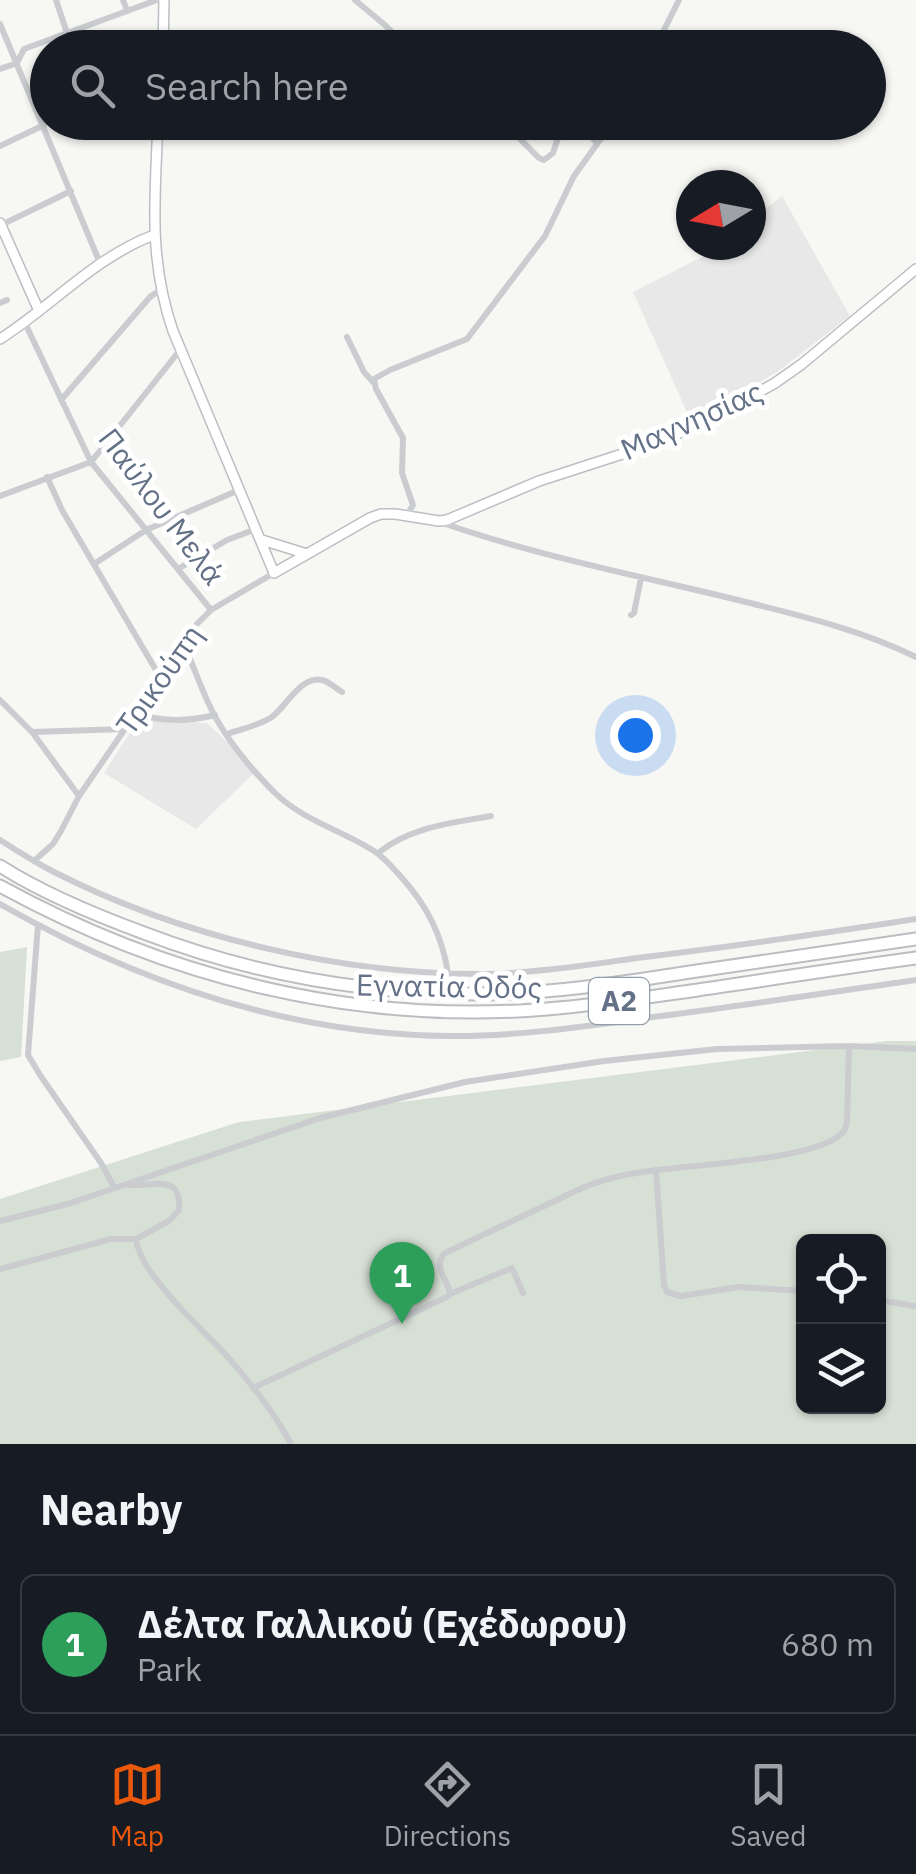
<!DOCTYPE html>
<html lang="en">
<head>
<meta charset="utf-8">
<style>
  :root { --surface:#171b24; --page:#20242c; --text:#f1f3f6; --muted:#9ea1a6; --line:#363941; --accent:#ea580c }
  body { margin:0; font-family:"IBM Plex Sans",sans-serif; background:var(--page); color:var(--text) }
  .controls { position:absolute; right:30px; bottom:30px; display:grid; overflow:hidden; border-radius:15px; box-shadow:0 2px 8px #0004 }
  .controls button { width:90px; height:90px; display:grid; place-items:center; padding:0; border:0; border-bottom:2px solid var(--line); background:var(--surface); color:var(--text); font:50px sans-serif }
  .compass { position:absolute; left:676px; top:170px; width:90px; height:90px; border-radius:50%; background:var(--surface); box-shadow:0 2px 8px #0004; rotate:260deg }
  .you { position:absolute; left:635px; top:735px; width:35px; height:35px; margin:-25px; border:8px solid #fff; border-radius:50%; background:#1a73e8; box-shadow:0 0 0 15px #1a73e833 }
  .badge { display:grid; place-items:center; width:65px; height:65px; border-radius:50%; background:var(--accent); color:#fff; font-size:32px; font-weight:700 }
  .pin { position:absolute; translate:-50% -82px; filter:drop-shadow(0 2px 5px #0008) }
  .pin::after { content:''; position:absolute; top:52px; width:35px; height:30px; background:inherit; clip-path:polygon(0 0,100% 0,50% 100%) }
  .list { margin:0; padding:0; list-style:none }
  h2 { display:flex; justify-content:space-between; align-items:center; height:130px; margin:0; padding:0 40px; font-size:42px }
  h2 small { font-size:32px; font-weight:400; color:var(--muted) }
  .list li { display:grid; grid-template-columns:65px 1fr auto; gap:30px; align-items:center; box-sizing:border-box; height:140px; margin:0 20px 20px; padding:0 20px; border:2px solid var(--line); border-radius:15px }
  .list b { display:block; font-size:38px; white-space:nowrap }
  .list p { margin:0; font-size:32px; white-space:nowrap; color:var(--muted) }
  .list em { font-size:32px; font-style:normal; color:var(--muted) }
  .icon { flex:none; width:55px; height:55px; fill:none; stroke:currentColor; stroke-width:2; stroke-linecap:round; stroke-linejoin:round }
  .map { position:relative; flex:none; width:916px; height:1444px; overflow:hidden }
  .search { position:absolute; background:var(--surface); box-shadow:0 2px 8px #0004; left:30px; right:30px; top:30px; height:110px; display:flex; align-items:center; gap:25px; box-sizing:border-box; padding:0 35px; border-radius:55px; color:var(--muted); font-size:38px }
  .sheet { height:290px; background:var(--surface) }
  nav { display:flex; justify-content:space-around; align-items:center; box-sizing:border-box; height:140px; border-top:2px solid var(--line); background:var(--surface); font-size:28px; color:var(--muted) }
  nav a { display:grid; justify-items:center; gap:5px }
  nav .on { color:var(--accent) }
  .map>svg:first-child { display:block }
  .built { fill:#e7e8e7 }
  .green { fill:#d7e0d5; fill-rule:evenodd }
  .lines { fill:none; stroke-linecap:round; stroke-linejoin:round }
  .secondary-casing { stroke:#bbbfc4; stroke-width:12 }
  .highway-casing { stroke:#bbbdc1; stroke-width:15 }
  .street { stroke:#caccd0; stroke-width:6 }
  .secondary { stroke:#fff; stroke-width:9 }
  .highway { stroke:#fff; stroke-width:11 }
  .labels { text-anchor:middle; stroke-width:10; stroke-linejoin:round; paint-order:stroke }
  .shield { fill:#fff; stroke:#929cab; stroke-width:2.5 }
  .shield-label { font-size:28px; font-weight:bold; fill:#647187 }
  .street-label { font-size:30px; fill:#647187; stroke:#fff }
</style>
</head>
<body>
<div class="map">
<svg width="916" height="1444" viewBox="0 0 916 1444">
  <rect width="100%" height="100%" fill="#f7f7f4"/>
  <path class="built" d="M 782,196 L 850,316 L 777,372 L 691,421 L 633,292 L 710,253 L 720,245 L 751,245 L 751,220 Z
    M 138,720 L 207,723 L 228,743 L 253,774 L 196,829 L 104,773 Z"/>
  <path class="green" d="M 27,947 L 21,1057 L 0,1061 L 0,952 Z
    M 887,1041 L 916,1041 L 916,1444 L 0,1444 L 0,1199 L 239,1122 ZM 804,1242 L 878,1242 L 878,1406 L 804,1406 Z"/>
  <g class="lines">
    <defs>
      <path id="secondary" d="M 163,48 L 164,0
        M 158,122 C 155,197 148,259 173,331 L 274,573 L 370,518 L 381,514 L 395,514 L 439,521 L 447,520 L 539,481 L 653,444 L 708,421 L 775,383 L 802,364 L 916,269
        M 0,223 L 39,311
        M 0,339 C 52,306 95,257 154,235
        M 262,540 L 307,554"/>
      <path id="highway" d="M 0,866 C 44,894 95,915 144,933 C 251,974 365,994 479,994 C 550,994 620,983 690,972 C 766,961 841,950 916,939
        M 0,886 C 168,978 355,1025 547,1009 C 598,1005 648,997 698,990 C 771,979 843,968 916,958"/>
    </defs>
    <use href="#secondary" class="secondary-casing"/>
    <use href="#highway" class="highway-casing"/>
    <path class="street" d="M 56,0 L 67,33
      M 123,0 L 127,10
      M 355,0 L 386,26 L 408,48
      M 0,24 L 100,263
      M 379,48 L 394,33
      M 655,48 L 679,0
      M 0,69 L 17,63 L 24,49 L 157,0
      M 503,122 L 539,158 L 544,160 L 553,153 L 563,122
      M 576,122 L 597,143
      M 78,123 L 79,122
      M 0,146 L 44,125
      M 1,225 L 71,191
      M 0,303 L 7,300
      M 25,323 L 91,462 L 211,610
      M 347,337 L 364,372 L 373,382
      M 61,400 L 150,297 L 160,290
      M 47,477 L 62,510 L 160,677
      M 0,496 L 91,462 L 180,350
      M 407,515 L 413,505 L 402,473 L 403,438 L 376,389 L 374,379 L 390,370 L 467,339 L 545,236 L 574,176 L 613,122
      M 440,522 C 539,557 641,576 742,601 C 802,616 861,630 916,657
      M 94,564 L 146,530 L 239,490
      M 178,569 L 227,540 L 256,529
      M 631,615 L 634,613 L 641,578
      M 183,643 C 195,668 203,696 217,720 C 232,746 254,772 275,793 C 304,821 341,830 374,851 C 385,858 393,868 402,878 C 427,906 442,935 448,973
      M 0,700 L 32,732 L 79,796
      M 136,712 C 158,723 192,721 215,715
      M 32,732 L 124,729
      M 227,734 C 242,729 258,726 272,717 C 286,707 301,675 322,680 C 328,681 337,689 342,692
      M 0,840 C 17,851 35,862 52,871 C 181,937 342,975 486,974 C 539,973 592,964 645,957 C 735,946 826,933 916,919
      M 378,853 C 410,827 451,823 491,816
      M 34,861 L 53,844 L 61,831 L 79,796 L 197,624 L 211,610 L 274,573
      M 0,904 C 139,983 294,1036 455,1036 C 519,1036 582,1027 645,1018 C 735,1007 826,993 916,980
      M 38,925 L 28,1055 L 40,1075 L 101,1163 L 114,1187
      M 656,1170 L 664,1285 L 667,1292 L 681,1296 L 739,1287 L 804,1291
      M 128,1185 C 152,1187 182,1172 179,1210 L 169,1221 L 136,1239 C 139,1273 202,1329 226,1355 C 250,1382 274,1412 291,1444
      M 0,1221 L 71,1203 L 320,1118 L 465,1082 L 604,1061 L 717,1049 L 849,1046 L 916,1049
      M 0,1269 L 111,1239 L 136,1239
      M 450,1294 L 512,1268 L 523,1293
      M 878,1300 L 916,1306
      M 253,1388 L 449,1296 L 450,1292 C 446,1279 433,1264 445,1253 L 582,1188 C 601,1180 621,1175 642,1172 C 685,1165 810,1161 840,1135 C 846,1130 845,1129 847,1122 L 849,1046"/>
    <use href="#secondary" class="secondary"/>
    <use href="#highway" class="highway"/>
  </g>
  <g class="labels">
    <rect class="shield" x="589" y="978" width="60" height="46" rx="8"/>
    <g class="shield-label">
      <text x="619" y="1011">Α2</text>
    </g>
    <g class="street-label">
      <text transform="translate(692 421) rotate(-24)" y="10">Μαγνησίας</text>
      <text transform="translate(161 507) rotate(53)" y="10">Παύλου Μελά</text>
      <text transform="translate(160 680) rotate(-55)" y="10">Τρικούπη</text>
      <text transform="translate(449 987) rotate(1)" y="10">Εγνατία Οδός</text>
    </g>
  </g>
</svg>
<div class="controls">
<button><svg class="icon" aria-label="locate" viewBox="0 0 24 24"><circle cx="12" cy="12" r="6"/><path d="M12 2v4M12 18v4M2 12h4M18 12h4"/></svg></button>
<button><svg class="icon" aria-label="layers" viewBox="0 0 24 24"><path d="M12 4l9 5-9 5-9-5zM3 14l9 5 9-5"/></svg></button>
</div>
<svg class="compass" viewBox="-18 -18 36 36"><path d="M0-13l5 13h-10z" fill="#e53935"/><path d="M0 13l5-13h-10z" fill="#9ea1a6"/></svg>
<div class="you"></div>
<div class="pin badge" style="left:402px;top:1324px;background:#2e9e5b">1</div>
<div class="search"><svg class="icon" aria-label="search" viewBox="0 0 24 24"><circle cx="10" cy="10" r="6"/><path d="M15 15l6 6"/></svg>Search here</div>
</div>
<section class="sheet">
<h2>Nearby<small></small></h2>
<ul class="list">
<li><span class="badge" style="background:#2e9e5b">1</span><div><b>Δέλτα Γαλλικού (Εχέδωρου)</b><p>Park</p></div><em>680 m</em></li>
</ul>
</section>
<nav>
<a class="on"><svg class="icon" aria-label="map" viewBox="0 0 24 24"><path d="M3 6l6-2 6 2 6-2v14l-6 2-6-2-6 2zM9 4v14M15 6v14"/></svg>Map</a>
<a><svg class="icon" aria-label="directions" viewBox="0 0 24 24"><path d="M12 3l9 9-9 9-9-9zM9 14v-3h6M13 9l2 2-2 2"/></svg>Directions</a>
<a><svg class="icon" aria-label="saved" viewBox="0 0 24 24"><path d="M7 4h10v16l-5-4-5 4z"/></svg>Saved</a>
</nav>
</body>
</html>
